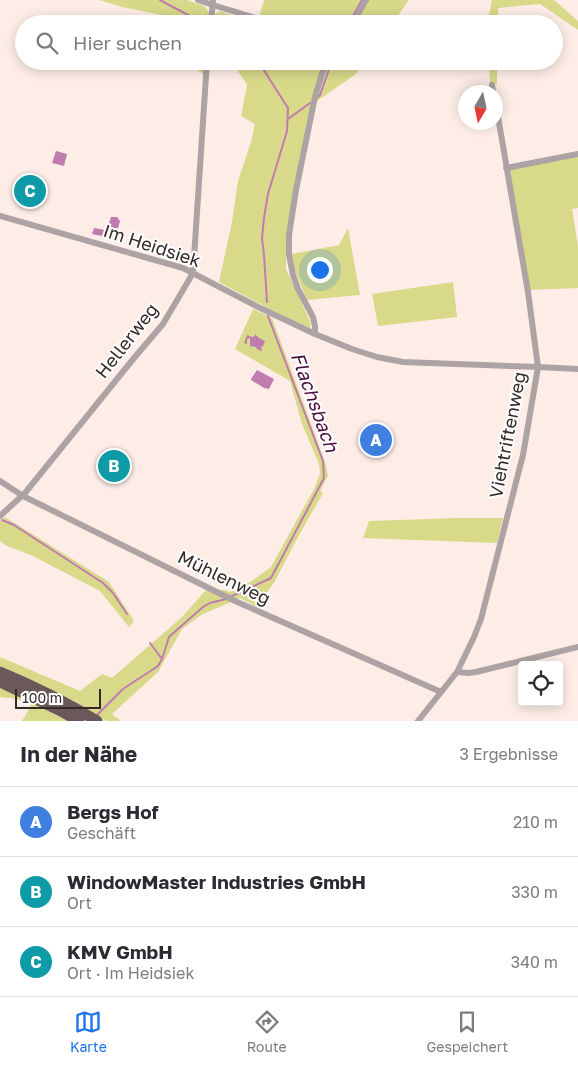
<!DOCTYPE html>
<html lang="de">
<head>
<meta charset="utf-8">
<style>
  :root { --surface:#fff; --page:#f7f7f7; --text:#2b2b33; --muted:#7c7c81; --line:#e1e1e2; --accent:#1a73e8 }
  body { margin:0; font-family:"Golos Text",sans-serif; background:var(--page); color:var(--text) }
  .controls { position:absolute; right:15px; bottom:15px; display:grid; overflow:hidden; border-radius:5px; box-shadow:0 2px 12px #0003 }
  .controls button { width:45px; height:45px; display:grid; place-items:center; padding:0; border:0; border-bottom:1px solid var(--line); background:var(--surface); color:var(--text); font:25px sans-serif }
  .compass { position:absolute; left:458px; top:85px; width:45px; height:45px; border-radius:50%; background:var(--surface); box-shadow:0 2px 12px #0003; rotate:189deg }
  .scale { position:absolute; left:15px; bottom:12px; width:86px; box-sizing:border-box; padding-left:5px; border:2px solid #322a27; border-top:0; font-size:14px; line-height:18px; white-space:nowrap; color:#322a27; -webkit-text-stroke:4px #fefefe; paint-order:stroke }
  .you { position:absolute; left:319px; top:269px; width:18px; height:18px; margin:-12px; border:4px solid #fff; border-radius:50%; background:#1a73e8; box-shadow:0 0 0 8px #1a73e833 }
  .badge { display:grid; place-items:center; width:32px; height:32px; border-radius:50%; background:var(--accent); color:#fff; font-size:16px; font-weight:700 }
  .pin { position:absolute; translate:-50% -50%; border:2px solid #fff; box-shadow:0 1px 5px #0006 }
  .list { margin:0; padding:0; list-style:none }
  h2 { display:flex; justify-content:space-between; align-items:center; height:65px; margin:0; padding:0 20px; font-size:21px }
  h2 small { font-size:16px; font-weight:400; color:var(--muted) }
  .list li { display:grid; grid-template-columns:32px 1fr auto; gap:15px; align-items:center; box-sizing:border-box; height:70px; padding:0 20px; border-top:1px solid var(--line) }
  .list b { display:block; font-size:19px; white-space:nowrap }
  .list p { margin:0; font-size:16px; white-space:nowrap; color:var(--muted) }
  .list em { font-size:16px; font-style:normal; color:var(--muted) }
  .icon { flex:none; width:28px; height:28px; fill:none; stroke:currentColor; stroke-width:2; stroke-linecap:round; stroke-linejoin:round }
  .map { position:relative; flex:none; width:578px; height:721px; overflow:hidden }
  .search { position:absolute; background:var(--surface); box-shadow:0 2px 12px #0003; left:15px; right:15px; top:15px; height:55px; display:flex; align-items:center; gap:12px; box-sizing:border-box; padding:0 18px; border-radius:28px; color:var(--muted); font-size:19px }
  .sheet { height:275px; background:var(--surface) }
  nav { display:flex; justify-content:space-around; align-items:center; box-sizing:border-box; height:70px; border-top:1px solid var(--line); background:var(--surface); font-size:14px; color:var(--muted) }
  nav a { display:grid; justify-items:center; gap:2px }
  nav .on { color:var(--accent) }
  .map>svg:first-child { display:block }
  .green { fill:#d8d989 }
  .water { fill:#c07caf }
  .lines { fill:none; stroke-linecap:round; stroke-linejoin:round }
  .stream { stroke:#c07caf; stroke-width:2 }
  .minor { stroke:#ada3a4; stroke-width:6 }
  .trunk { stroke:#6a585a; stroke-width:11 }
  .labels { text-anchor:middle; stroke-width:4; stroke-linejoin:round; paint-order:stroke }
  .street-label { font-size:18px; fill:#322a27; stroke:#fefefe }
  .water-label { font-size:19px; font-style:italic; fill:#4c0d40; stroke:#fefefe }
</style>
</head>
<body>
<div class="map">
<svg width="578" height="721" viewBox="0 0 578 721">
  <rect width="100%" height="100%" fill="#feede7"/>
  <path class="green" d="M 99,0 L 187,0 L 204,6 L 209,12 L 208,24 L 168,24 L 169,19 L 166,18 L 166,16 L 122,7 Z
    M 264,0 L 361,0 L 346,24 L 284,24 L 259,17 Z
    M 369,0 L 409,0 L 392,24 L 355,24 Z
    M 492,0 L 554,0 L 578,21 L 578,30 L 540,4 L 498,8 L 498,24 L 487,24 Z
    M 220,11 L 262,24 L 215,24 L 215,14 Z
    M 181,61 L 205,61 L 204,74 Z
    M 229,61 L 325,61 L 313,96 L 286,235 L 286,269 L 310,321 L 311,329 L 281,315 L 219,282 L 232,222 L 238,181 L 251,142 L 255,124 L 241,116 L 247,85 L 233,63 Z
    M 329,61 L 365,61 L 356,74 L 317,101 Z
    M 489,61 L 497,61 L 497,84 L 490,85 Z
    M 578,155 L 578,208 L 572,209 L 578,247 L 578,288 L 529,290 L 509,171 L 515,167 Z
    M 348,228 L 360,295 L 307,300 L 293,266 L 292,254 L 339,245 Z
    M 453,282 L 457,317 L 378,326 L 372,294 Z
    M 253,309 L 272,318 L 326,465 L 328,476 L 320,491 L 323,493 L 298,537 L 275,581 L 257,607 L 240,598 L 201,615 L 182,629 L 158,672 L 112,714 L 121,721 L 106,721 L 74,701 L 0,667 L 0,657 L 80,691 L 102,674 L 112,678 L 181,618 L 206,590 L 225,590 L 230,592 L 252,581 L 271,567 L 314,489 L 320,474 L 319,464 L 302,424 L 290,381 L 235,349 Z
    M 5,517 L 109,582 L 134,621 L 129,627 L 100,591 L 33,556 L 5,545 L 0,541 L 0,521 Z
    M 456,518 L 503,518 L 497,543 L 363,538 L 369,521 Z
    M 0,686 L 68,721 L 22,721 L 31,706 L 17,699 L 0,697 Z"/>
  <path class="water" d="M 56,151 L 67,154 L 64,166 L 52,163 Z
    M 111,217 L 117,217 L 120,221 L 116,235 L 114,237 L 102,236 L 92,234 L 94,228 L 105,230 L 107,229 Z
    M 255,334 L 259,338 L 265,341 L 263,346 L 261,347 L 262,350 L 261,351 L 257,349 L 256,347 L 250,346 L 250,338 L 247,339 L 247,344 L 244,343 L 247,335 L 252,337 L 255,336 Z
    M 257,370 L 274,379 L 269,389 L 264,388 L 251,380 L 251,379 Z"/>
  <g class="lines">
    <path class="stream" d="M 160,0 L 205,24
      M 348,24 L 362,0
      M 258,61 L 288,108 L 287,131 L 268,194 L 264,218 L 262,238 L 264,255 L 267,302
      M 318,97 L 320,95 L 332,61
      M 288,119 L 310,103
      M 2,520 L 14,525 L 103,583 L 113,593 L 127,614
      M 230,597 L 271,578 L 324,478 L 323,461 L 268,316
      M 150,643 L 162,659
      M 97,715 L 123,689 L 158,666 L 162,659 L 169,637 L 187,621 L 203,607 L 210,603 L 226,599"/>
    <path class="minor" d="M 198,0 L 213,5 L 275,24
      M 211,24 L 213,0
      M 352,24 L 366,0
      M 492,85 L 493,92
      M 506,168 L 578,154
      M 0,216 L 183,268 L 258,307 L 315,334 L 352,349 L 377,357 L 403,362 L 538,367 L 578,369
      M 315,334 L 315,326 L 313,317 L 298,289 L 293,275 L 289,255 L 289,235 L 296,190 L 315,97 L 326,61
      M 0,481 L 23,496 L 235,601 L 441,692
      M 0,516 L 25,493 L 134,358 L 163,324 L 193,273 L 207,61
      M 457,672 L 468,673 L 476,672 L 578,647
      M 418,721 L 457,672 L 474,637 L 481,619 L 523,455 L 538,367 L 528,292 L 496,105"/>
    <path class="trunk" d="M 0,672 C 34,686 66,702 97,721
      M 0,682 L 59,710 L 79,721"/>
  </g>
  <g class="labels">
    <g class="street-label">
      <text transform="translate(152 246) rotate(18)" y="6">Im Heidsiek</text>
      <text transform="translate(127 341) rotate(-52)" y="6">Hellerweg</text>
      <text transform="translate(508 435) rotate(-79)" y="6">Viehtriftenweg</text>
      <text transform="translate(224 578) rotate(26)" y="6">Mühlenweg</text>
    </g>
    <g class="water-label">
      <text transform="translate(315 402) rotate(70)" y="7">Flachsbach</text>
    </g>
  </g>
</svg>
<div class="controls">
<button><svg class="icon" aria-label="locate" viewBox="0 0 24 24"><circle cx="12" cy="12" r="6"/><path d="M12 2v4M12 18v4M2 12h4M18 12h4"/></svg></button>
</div>
<svg class="compass" viewBox="-18 -18 36 36"><path d="M0-13l5 13h-10z" fill="#e53935"/><path d="M0 13l5-13h-10z" fill="#7c7c81"/></svg>
<div class="scale">100 m</div>
<div class="you"></div>
<div class="pin badge" style="left:376px;top:440px;background:#3f7fe0">A</div>
<div class="pin badge" style="left:114px;top:466px;background:#0f9aa8">B</div>
<div class="pin badge" style="left:30px;top:191px;background:#0f9aa8">C</div>
<div class="search"><svg class="icon" aria-label="search" viewBox="0 0 24 24"><circle cx="10" cy="10" r="6"/><path d="M15 15l6 6"/></svg>Hier suchen</div>
</div>
<section class="sheet">
<h2>In der Nähe<small>3 Ergebnisse</small></h2>
<ul class="list">
<li><span class="badge" style="background:#3f7fe0">A</span><div><b>Bergs Hof</b><p>Geschäft</p></div><em>210 m</em></li>
<li><span class="badge" style="background:#0f9aa8">B</span><div><b>WindowMaster Industries GmbH</b><p>Ort</p></div><em>330 m</em></li>
<li><span class="badge" style="background:#0f9aa8">C</span><div><b>KMV GmbH</b><p>Ort · Im Heidsiek</p></div><em>340 m</em></li>
</ul>
</section>
<nav>
<a class="on"><svg class="icon" aria-label="map" viewBox="0 0 24 24"><path d="M3 6l6-2 6 2 6-2v14l-6 2-6-2-6 2zM9 4v14M15 6v14"/></svg>Karte</a>
<a><svg class="icon" aria-label="directions" viewBox="0 0 24 24"><path d="M12 3l9 9-9 9-9-9zM9 14v-3h6M13 9l2 2-2 2"/></svg>Route</a>
<a><svg class="icon" aria-label="saved" viewBox="0 0 24 24"><path d="M7 4h10v16l-5-4-5 4z"/></svg>Gespeichert</a>
</nav>
</body>
</html>
